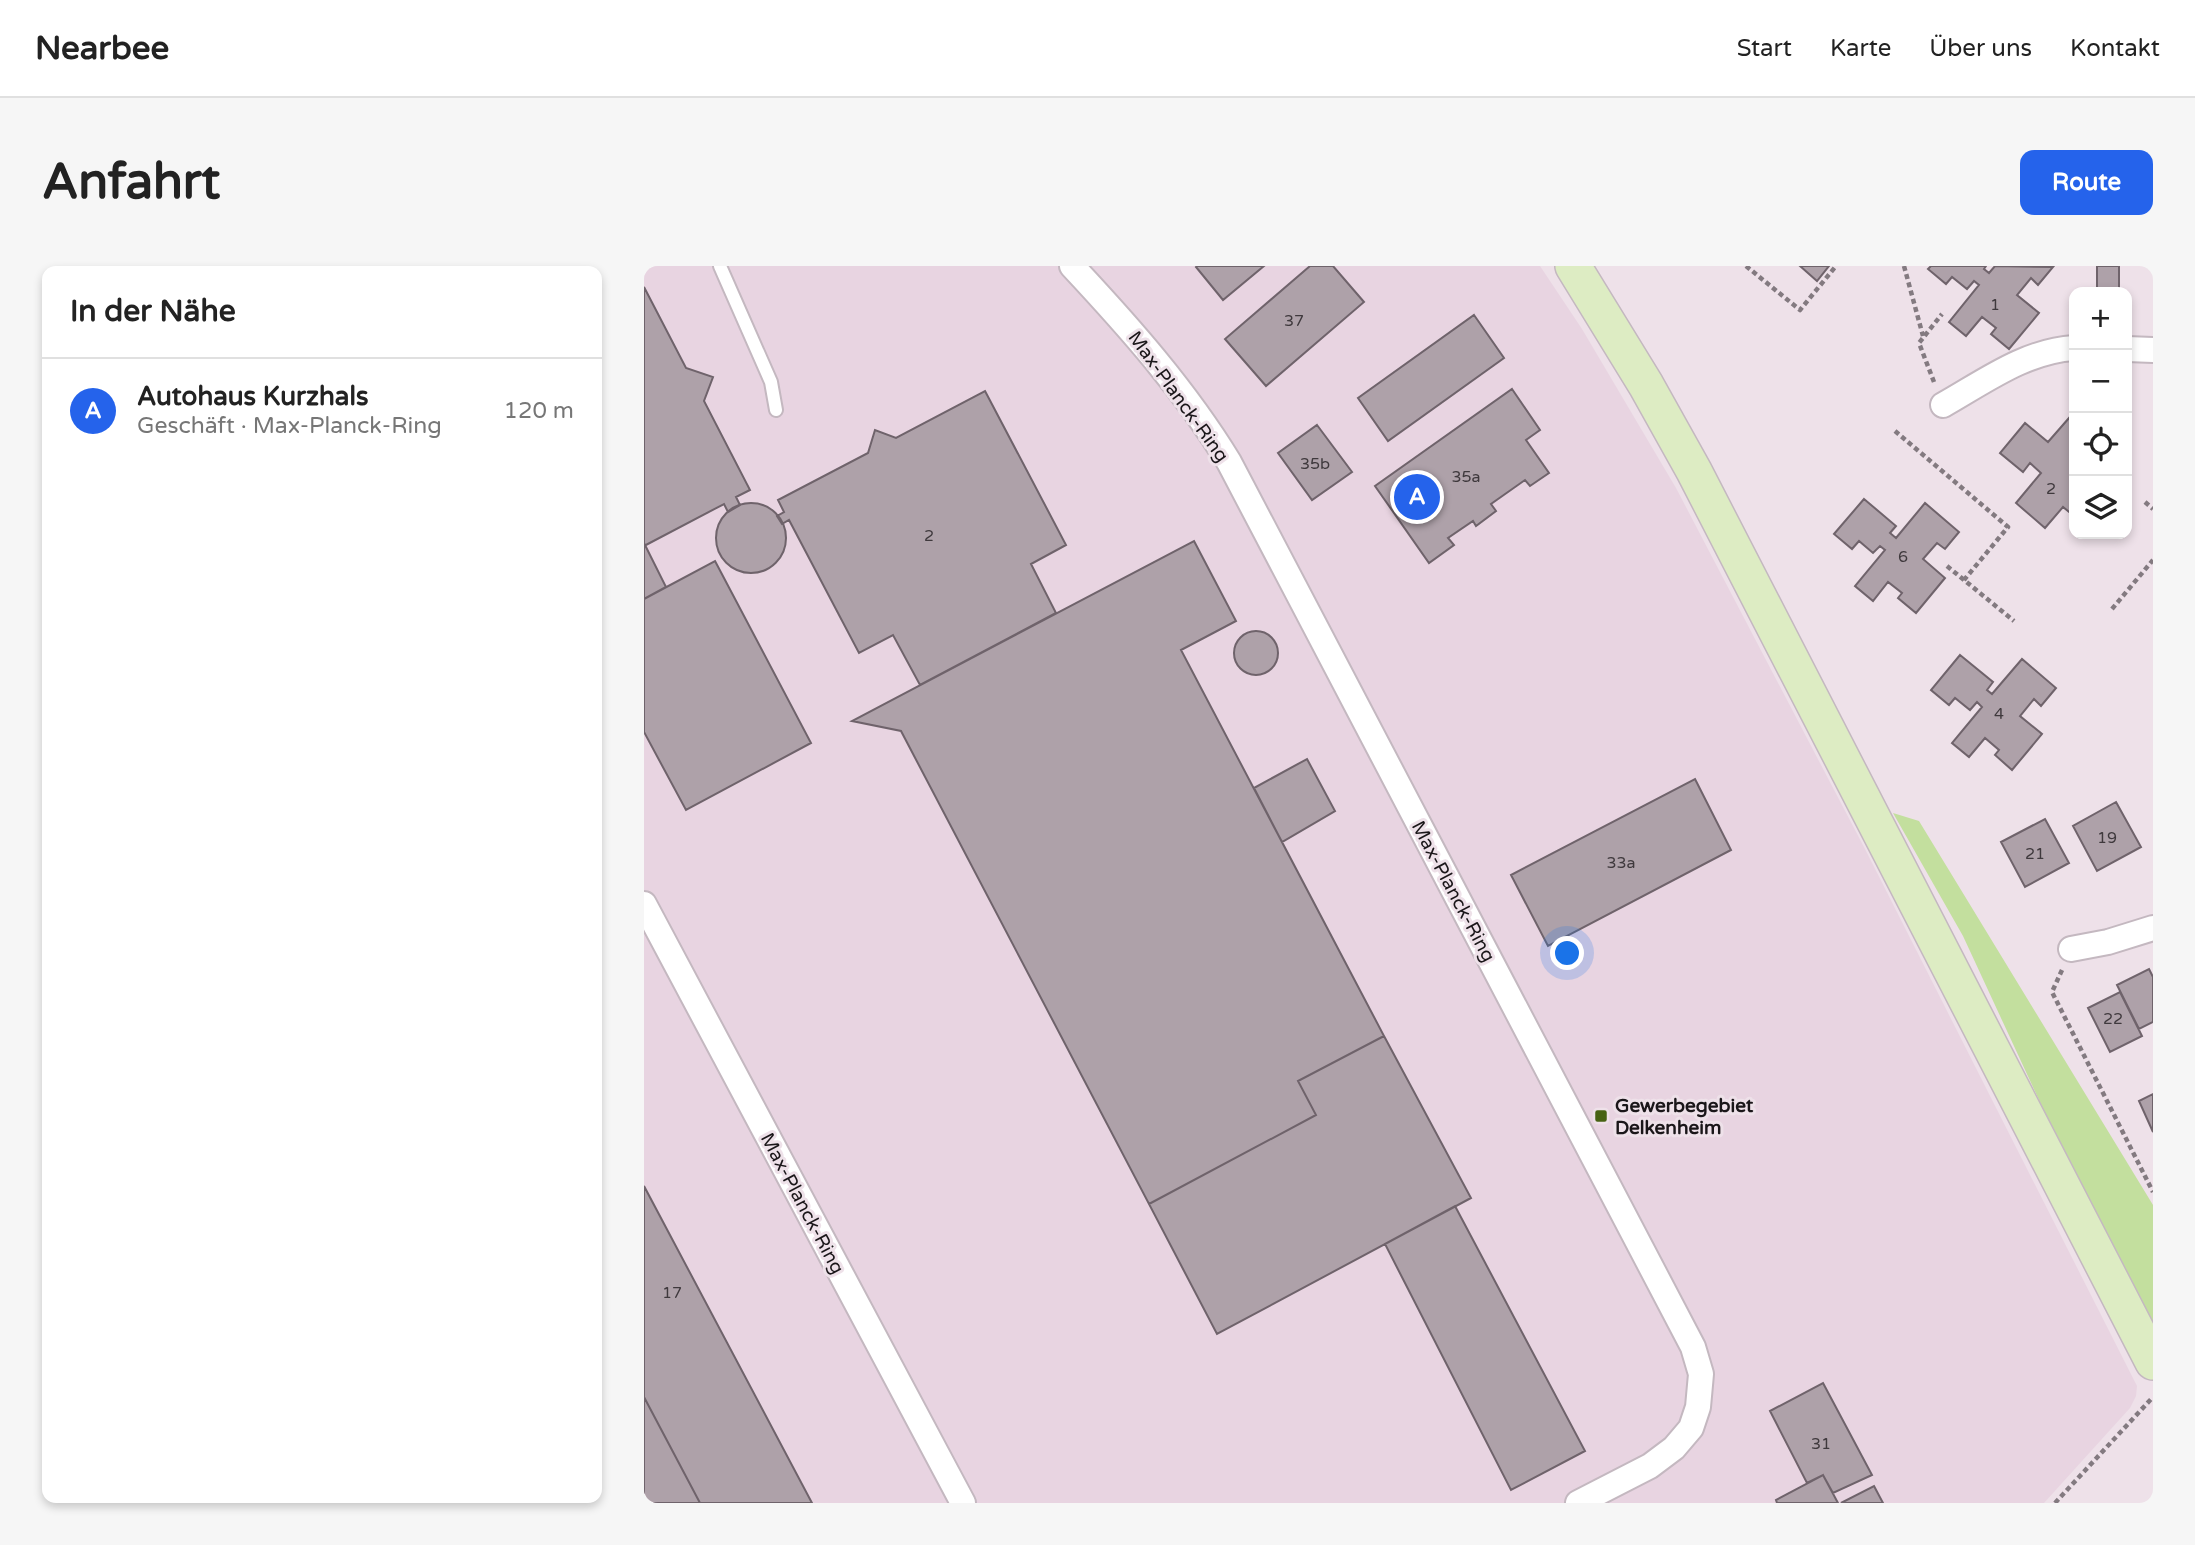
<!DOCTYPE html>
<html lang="de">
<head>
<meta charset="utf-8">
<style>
  :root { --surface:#fff; --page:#f6f6f6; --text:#222; --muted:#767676; --line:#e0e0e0; --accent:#2563eb }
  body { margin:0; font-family:"Varela Round",sans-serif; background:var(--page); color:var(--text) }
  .controls { position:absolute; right:21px; top:21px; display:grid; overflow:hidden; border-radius:14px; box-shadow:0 4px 10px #0003 }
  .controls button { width:63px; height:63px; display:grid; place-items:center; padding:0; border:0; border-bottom:2px solid var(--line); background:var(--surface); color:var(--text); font:35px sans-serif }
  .you { position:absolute; left:924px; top:688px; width:24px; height:24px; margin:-18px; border:5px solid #fff; border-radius:50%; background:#1a73e8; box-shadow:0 0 0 10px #1a73e833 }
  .badge { display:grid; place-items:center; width:46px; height:46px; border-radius:50%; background:var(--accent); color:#fff; font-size:23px; font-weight:700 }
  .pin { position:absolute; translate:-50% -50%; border:4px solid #fff; box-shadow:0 2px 7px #0006 }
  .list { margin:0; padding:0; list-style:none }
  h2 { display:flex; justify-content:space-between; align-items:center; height:91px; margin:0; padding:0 28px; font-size:30px }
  h2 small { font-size:23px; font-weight:400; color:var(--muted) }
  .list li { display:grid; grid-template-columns:46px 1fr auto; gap:21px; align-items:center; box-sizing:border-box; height:105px; padding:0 28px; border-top:2px solid var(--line) }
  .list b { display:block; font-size:26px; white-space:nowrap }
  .list p { margin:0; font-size:23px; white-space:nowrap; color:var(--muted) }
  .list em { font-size:23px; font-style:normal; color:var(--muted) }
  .icon { flex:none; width:38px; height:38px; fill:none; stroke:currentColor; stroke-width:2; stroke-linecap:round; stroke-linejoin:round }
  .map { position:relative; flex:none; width:1509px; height:1237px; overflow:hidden; border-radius:14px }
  header { display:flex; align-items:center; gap:42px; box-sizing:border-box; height:98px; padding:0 35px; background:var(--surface); border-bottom:2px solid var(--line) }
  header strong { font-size:33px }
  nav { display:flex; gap:38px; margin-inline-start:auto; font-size:24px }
  .intro { display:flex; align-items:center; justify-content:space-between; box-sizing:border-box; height:168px; padding:0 42px }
  h1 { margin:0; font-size:49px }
  .button { padding:18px 32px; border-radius:14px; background:var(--accent); color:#fff; font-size:24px; font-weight:700 }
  main { display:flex; gap:42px; padding:0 42px }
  aside { flex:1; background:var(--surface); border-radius:14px; box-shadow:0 4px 10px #0003 }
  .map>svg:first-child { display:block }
  .built { fill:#e8d4e1 }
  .green { fill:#c3df9e }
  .building { fill:#aea1a9; stroke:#6f636b; stroke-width:2 }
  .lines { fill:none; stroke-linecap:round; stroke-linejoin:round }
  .service-casing { stroke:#c4b8c0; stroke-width:16 }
  .minor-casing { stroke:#c4b8c0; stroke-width:28 }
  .secondary-casing { stroke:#c4b8c0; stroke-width:38 }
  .path { stroke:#837a80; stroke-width:4.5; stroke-dasharray:5 3.5; stroke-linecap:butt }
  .service { stroke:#fff; stroke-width:12 }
  .minor { stroke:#fff; stroke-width:24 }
  .secondary { stroke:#ddecc3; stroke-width:35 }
  .poi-dot { fill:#476213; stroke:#eee1e9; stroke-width:2.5 }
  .labels { text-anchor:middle; stroke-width:6; stroke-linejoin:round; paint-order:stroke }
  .number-label { font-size:16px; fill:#3f393d }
  .street-label { font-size:19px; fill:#1a1619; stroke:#eee1e9 }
  .poi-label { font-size:19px; font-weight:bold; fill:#1a1619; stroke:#eee1e9; text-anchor:start }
</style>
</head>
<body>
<header>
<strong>Nearbee</strong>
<nav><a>Start</a><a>Karte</a><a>Über uns</a><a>Kontakt</a></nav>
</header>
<div class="intro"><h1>Anfahrt</h1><a class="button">Route</a></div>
<main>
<aside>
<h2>In der Nähe<small></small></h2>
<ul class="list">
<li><span class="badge">A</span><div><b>Autohaus Kurzhals</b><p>Geschäft · Max-Planck-Ring</p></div><em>120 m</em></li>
</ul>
</aside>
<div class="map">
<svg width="1509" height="1237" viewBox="0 0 1509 1237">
  <rect width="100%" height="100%" fill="#eee1e9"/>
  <path class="built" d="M 0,0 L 896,0 L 938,63 L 1032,222 L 1221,583 L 1493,1120 L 1492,1130 L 1486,1142 L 1400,1237 L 0,1237 Z"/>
  <path class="green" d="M 1249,547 L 1275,555 L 1509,939 L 1509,1061 L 1413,873 L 1319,670 Z"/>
  <path class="building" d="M 553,0 L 620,0 L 579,34 L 552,1 Z
    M 666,0 L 689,0 L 720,36 L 622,120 L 581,73 Z
    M 1156,0 L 1185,0 L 1173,15 Z
    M 1287,0 L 1342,0 L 1340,3 L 1345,7 L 1351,0 L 1409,1 L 1394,19 L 1387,12 L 1373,29 L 1395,47 L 1365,83 L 1347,68 L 1352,62 L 1338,51 L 1322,70 L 1305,56 L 1335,19 L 1330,15 L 1323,23 L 1308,11 L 1302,18 L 1284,3 Z
    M 1453,0 L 1475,0 L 1475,26 L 1453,26 Z
    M 0,21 L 42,102 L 69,111 L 60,135 L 106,224 L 92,231 L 96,239 L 84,246 L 80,238 L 0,280 Z
    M 830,49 L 860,92 L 744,175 L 714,132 Z
    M 868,123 L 896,164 L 882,174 L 905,207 L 886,220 L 881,214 L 847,238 L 852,245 L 832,260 L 829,255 L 804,272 L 810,279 L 785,297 L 731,220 Z
    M 341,125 L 422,279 L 387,298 L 412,347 L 276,419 L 249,369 L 215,387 L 145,254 L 138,258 L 133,250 L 140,246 L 134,234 L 224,187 L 231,164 L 252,172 Z
    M 1425,152 L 1430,156 L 1430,250 L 1419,241 L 1401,262 L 1372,237 L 1397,207 L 1386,197 L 1379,206 L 1356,187 L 1381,157 L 1404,176 Z
    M 673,159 L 708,206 L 668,234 L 634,187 Z
    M 1220,233 L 1252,260 L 1246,267 L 1252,272 L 1281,237 L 1315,266 L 1301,283 L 1293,277 L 1279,293 L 1301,312 L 1272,347 L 1254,332 L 1258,327 L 1244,316 L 1229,335 L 1211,320 L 1241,284 L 1236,280 L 1229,287 L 1215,275 L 1208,283 L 1190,268 Z
    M72 272a35 35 0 1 1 70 0a35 35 0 1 1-70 0Z
    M 550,275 L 592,355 L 537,384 L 740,770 L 654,815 L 672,849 L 505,938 L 257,465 L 208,455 Z
    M 1,279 L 22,321 L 0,333 L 0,280 Z
    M 71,295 L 167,477 L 42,544 L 0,466 L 0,333 Z
    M590 387a22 22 0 1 1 44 0a22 22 0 1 1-44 0Z
    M 1316,389 L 1349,416 L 1343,424 L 1348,428 L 1378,393 L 1412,422 L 1397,440 L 1390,433 L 1376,450 L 1398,468 L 1368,504 L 1351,489 L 1355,484 L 1341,472 L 1325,491 L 1308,477 L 1338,441 L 1333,436 L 1326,444 L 1311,432 L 1305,439 L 1287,424 Z
    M 663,493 L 691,545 L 638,576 L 610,522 Z
    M 1051,513 L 1087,584 L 904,680 L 867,609 Z
    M 1472,536 L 1497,581 L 1453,605 L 1429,560 Z
    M 1401,553 L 1425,597 L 1381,621 L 1357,576 Z
    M 1505,703 L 1509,711 L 1509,756 L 1495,763 L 1473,719 Z
    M 1476,726 L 1498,770 L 1466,786 L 1444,742 Z
    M 740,770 L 827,932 L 573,1068 L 505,938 L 672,849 L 654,815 Z
    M 1509,828 L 1509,866 L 1495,835 Z
    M 0,920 L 168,1237 L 56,1237 L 0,1131 Z
    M 811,940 L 941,1185 L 867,1224 L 741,978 Z
    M 1179,1117 L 1228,1209 L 1189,1227 L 1179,1209 L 1163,1217 L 1126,1145 Z
    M 0,1131 L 56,1237 L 0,1237 Z
    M 1179,1209 L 1194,1237 L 1133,1237 L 1132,1234 Z
    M 1230,1220 L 1239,1237 L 1197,1237 Z"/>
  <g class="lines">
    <defs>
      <path id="service" d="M 76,0 L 127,116 L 132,144"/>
      <path id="minor" d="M 428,0 C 485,61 541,124 585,196 L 1049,1081 L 1057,1108 L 1054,1141 L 1047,1162 L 1030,1182 L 1006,1200 L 934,1237
        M 1483,83 L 1509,84
        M 1299,139 C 1340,116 1381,85 1430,82
        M 0,638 L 319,1237
        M 1427,683 L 1464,676 L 1509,662"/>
      <path id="secondary" d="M 929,0 L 1002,119 L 1050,205 L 1509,1096"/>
    </defs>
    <use href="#service" class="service-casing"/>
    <use href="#minor" class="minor-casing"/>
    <use href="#secondary" class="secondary-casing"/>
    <path class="path" d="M 1102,0 L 1156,44 L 1192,0
      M 1260,0 L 1279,70
      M 1290,116 L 1275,77 L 1298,48
      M 1251,165 L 1364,261 L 1320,314
      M 1501,236 L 1509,243
      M 1303,300 L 1370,355
      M 1468,343 L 1509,294
      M 1418,704 L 1408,726 L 1509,926
      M 1411,1237 L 1509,1131"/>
    <use href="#service" class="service"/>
    <use href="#minor" class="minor"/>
    <use href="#secondary" class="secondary"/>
  </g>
  <rect class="poi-dot" x="950" y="843" width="14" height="14" rx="3.5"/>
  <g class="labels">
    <g class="number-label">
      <text x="1351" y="44">1</text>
      <text x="650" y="60">37</text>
      <text x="671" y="203">35b</text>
      <text x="822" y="216">35a</text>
      <text x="1407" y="228">2</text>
      <text x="285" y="275">2</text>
      <text x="1259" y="296">6</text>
      <text x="1355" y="453">4</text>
      <text x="1463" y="577">19</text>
      <text x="1391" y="593">21</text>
      <text x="977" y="602">33a</text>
      <text x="1469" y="758">22</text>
      <text x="28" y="1032">17</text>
      <text x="1177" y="1183">31</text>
    </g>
    <g class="street-label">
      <text transform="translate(535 130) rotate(54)" y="7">Max-Planck-Ring</text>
      <text transform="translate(810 625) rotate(62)" y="7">Max-Planck-Ring</text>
      <text transform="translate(159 937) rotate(62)" y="7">Max-Planck-Ring</text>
    </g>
    <g class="poi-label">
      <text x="971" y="846">Gewerbegebiet<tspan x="971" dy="22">Delkenheim</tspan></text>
    </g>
  </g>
</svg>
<div class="controls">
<button>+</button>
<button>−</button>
<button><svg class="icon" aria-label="locate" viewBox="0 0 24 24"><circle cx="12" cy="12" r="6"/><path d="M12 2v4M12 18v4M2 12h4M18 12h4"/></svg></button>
<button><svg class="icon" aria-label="layers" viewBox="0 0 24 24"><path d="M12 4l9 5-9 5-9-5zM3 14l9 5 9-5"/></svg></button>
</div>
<div class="you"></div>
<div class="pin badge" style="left:773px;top:231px">A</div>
</div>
</main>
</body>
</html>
